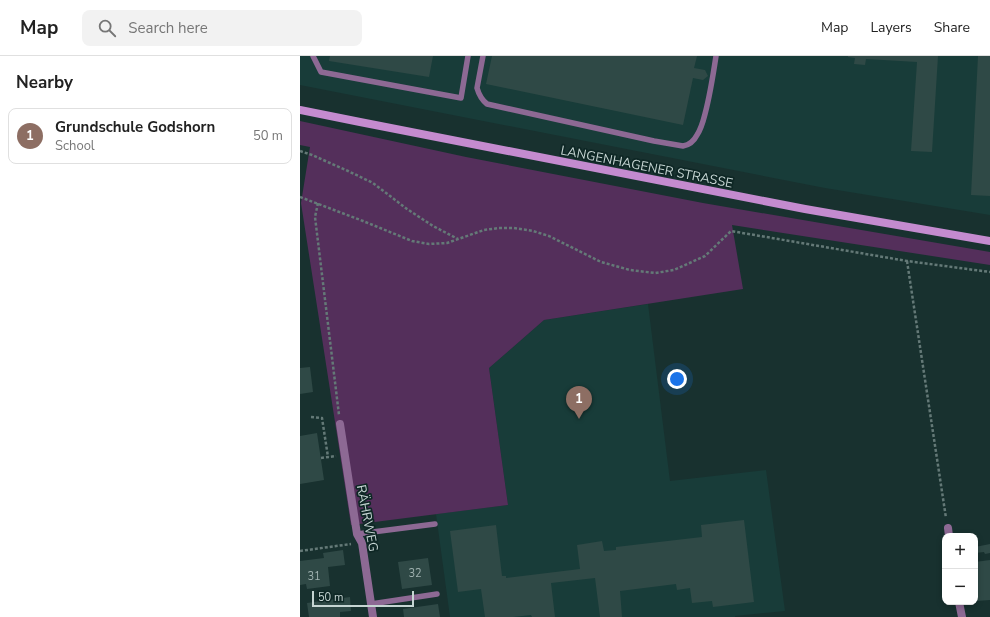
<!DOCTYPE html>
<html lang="en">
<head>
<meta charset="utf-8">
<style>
  :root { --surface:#fff; --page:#f2f2f2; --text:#222; --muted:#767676; --line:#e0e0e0; --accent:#7c5285 }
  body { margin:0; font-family:"Nunito Sans",sans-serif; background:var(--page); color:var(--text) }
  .controls { position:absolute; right:12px; bottom:12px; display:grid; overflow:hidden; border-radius:8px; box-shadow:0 2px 6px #0003 }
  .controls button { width:36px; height:36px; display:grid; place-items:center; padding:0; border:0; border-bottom:1px solid var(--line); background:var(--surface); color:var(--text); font:20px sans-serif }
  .scale { position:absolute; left:12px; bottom:10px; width:102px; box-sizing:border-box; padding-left:4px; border:2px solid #c6d5d3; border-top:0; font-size:11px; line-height:14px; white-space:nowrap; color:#c6d5d3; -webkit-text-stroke:3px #0e2725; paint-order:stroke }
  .you { position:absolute; left:377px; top:323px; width:14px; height:14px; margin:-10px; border:3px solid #fff; border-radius:50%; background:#1a73e8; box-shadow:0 0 0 6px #1a73e833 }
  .badge { display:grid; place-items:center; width:26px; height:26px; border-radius:50%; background:var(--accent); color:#fff; font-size:13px; font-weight:700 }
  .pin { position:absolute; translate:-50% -33px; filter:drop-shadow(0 1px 2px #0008) }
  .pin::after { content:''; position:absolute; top:21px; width:14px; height:12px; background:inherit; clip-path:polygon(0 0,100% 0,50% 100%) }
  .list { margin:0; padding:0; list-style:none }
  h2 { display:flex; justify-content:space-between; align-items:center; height:52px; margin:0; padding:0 16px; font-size:17px }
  h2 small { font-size:13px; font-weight:400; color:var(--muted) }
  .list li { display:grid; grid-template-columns:26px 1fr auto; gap:12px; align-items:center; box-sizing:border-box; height:56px; margin:0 8px 8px; padding:0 8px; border:1px solid var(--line); border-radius:8px }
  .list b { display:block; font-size:15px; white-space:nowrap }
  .list p { margin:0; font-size:13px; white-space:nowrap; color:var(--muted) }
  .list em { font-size:13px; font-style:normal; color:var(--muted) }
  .icon { flex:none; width:22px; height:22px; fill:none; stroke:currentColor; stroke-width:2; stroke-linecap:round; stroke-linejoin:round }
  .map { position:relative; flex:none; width:690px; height:561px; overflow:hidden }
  header { display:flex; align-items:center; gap:24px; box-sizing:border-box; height:56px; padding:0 20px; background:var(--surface); border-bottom:1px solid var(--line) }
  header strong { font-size:19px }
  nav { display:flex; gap:22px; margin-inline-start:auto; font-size:14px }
  .search { width:280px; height:36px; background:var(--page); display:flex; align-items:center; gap:10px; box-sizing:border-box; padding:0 14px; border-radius:8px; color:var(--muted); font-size:15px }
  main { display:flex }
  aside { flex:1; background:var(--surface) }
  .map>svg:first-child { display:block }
  .built { fill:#183c39 }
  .green { fill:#542f5b }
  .building { fill:#2f4946 }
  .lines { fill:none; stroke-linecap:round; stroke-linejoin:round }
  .path { stroke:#647977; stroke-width:2.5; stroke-dasharray:3 2; stroke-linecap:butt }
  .lane { stroke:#8d6994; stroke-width:5.5 }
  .street { stroke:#8d6994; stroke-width:8 }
  .secondary { stroke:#c48bcf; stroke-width:8 }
  .labels { text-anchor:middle; stroke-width:3.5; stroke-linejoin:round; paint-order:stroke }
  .number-label { font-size:11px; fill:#a0b2b0 }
  .street-label { font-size:13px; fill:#c6d5d3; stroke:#0e2725 }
</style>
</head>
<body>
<header>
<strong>Map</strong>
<div class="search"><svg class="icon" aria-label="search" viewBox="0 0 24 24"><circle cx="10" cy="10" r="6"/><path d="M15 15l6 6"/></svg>Search here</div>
<nav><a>Map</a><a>Layers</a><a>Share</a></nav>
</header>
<main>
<aside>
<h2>Nearby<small></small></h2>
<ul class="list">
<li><span class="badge" style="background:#8d6e63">1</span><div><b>Grundschule Godshorn</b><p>School</p></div><em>50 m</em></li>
</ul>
</aside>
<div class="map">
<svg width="690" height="561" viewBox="0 0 690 561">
  <rect width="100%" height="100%" fill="#18312f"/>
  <path class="built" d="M 0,0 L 690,0 L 690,159 L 525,132 L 0,29 Z
    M 348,248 L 370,425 L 466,414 L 485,555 L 435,560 L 435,561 L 150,561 L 136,458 L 208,449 L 189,312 L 244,264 Z"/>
  <path class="green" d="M 0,65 L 166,101 L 403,147 L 690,196 L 690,209 L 432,169 L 443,233 L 244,264 L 189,312 L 208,449 L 51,469 L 1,147 L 10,91 L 0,89 Z"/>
  <path class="building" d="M 30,0 L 133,0 L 129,21 L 29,5 Z
    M 192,0 L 397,0 L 394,12 L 405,14 L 408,20 L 403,24 L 393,22 L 383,69 L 186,28 Z
    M 548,0 L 638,0 L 632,96 L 611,95 L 617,6 L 566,3 L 565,9 L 554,8 L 555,2 L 548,1 Z
    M 678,0 L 690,0 L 690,140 L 671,139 Z
    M 10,311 L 13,336 L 0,338 L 0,312 Z
    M 17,377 L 24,424 L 0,428 L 0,380 Z
    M 444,464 L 454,546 L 413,551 L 412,545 L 392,547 L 390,532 L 377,534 L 376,528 L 320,535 L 322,561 L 300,561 L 295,522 L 251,527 L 255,561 L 232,561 L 231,559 L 213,561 L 185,561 L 181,533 L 158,536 L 150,475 L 196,469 L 202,520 L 206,520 L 206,522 L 280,513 L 277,489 L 302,485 L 304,495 L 316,494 L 316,491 L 402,481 L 401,469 Z
    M 690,488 L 690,497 L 685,498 L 684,496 L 675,497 L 675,491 Z
    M 43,494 L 45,509 L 28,511 L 30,530 L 7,533 L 6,528 L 0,529 L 0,505 L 24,502 L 23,497 Z
    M 128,502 L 132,529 L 102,533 L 98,506 Z
    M 690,504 L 690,544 L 676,545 L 675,536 L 675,506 Z
    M 50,541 L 51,555 L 40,556 L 40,561 L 9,561 L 7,547 Z
    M 138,548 L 140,561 L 104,561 L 103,553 Z"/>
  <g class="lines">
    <path class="path" d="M 0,95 L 12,99 L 48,115 L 73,127 L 107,153 L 133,170 L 158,183
      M 0,141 L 63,165 L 112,185 L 129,188 L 147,187 L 184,174 L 199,172 L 214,172 L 233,175 L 249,180 L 301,206 L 330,214 L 355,217 L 374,214 L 405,200 L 431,175 L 607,205 L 690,216
      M 18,147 L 15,161 L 39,359
      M 607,205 L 646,462
      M 11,361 L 22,362 L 28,401
      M 21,402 L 36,400
      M 0,495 L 51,488"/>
    <path class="lane" d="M 13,0 L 21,16 L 161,42 L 168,0
      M 183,0 L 177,32 C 179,39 182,44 187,48 L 354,85 L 383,90 C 389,89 394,85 397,79 C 401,73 403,66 405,58 C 410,39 413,20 416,0
      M 57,478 L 135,468
      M 71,548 L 137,538"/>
    <path class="street" d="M 40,368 L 57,478 L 62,487 L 73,561
      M 648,472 L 649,480
      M 659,546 L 662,561"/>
    <path class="secondary" d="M 0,54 L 60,66 L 505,153 L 690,185"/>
  </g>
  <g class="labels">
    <g class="number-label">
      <text x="115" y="521">32</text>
      <text x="14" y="524">31</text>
    </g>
    <g class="street-label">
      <text transform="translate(347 110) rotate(11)" y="5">LANGENHAGENER STRASSE</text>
      <text transform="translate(68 462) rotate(79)" y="5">RÄHRWEG</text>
    </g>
  </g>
</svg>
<div class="controls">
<button>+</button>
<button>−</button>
</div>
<div class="scale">50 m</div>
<div class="you"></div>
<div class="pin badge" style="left:279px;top:363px;background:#8d6e63">1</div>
</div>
</main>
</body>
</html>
